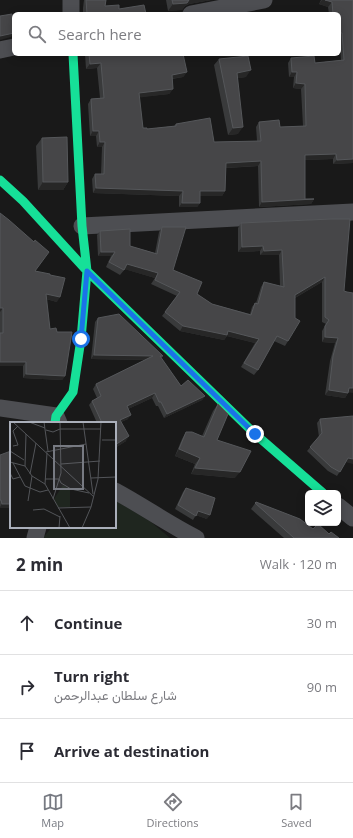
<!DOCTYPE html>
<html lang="en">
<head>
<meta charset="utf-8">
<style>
  :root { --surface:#fff; --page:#f7f7f7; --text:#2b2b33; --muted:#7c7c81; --line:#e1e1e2; --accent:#777a82 }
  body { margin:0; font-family:"Open Sans",Vazirmatn,sans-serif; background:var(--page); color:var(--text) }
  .controls { position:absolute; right:12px; bottom:12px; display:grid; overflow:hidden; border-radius:6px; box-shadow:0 2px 10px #0003 }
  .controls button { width:36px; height:36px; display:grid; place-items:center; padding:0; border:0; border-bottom:1px solid var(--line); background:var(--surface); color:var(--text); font:20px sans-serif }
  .stop { position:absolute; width:12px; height:12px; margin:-9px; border:3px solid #1a73e8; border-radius:50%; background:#fff }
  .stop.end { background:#1a73e8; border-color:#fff; box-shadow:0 1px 4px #0008 }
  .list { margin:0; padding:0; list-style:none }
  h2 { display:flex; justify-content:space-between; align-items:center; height:52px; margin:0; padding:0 16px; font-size:17px }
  h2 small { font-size:13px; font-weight:400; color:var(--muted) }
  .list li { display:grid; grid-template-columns:26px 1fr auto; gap:12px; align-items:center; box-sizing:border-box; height:64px; padding:0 16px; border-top:1px solid var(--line) }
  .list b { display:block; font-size:15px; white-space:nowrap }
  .list p { margin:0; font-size:13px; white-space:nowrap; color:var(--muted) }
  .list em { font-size:13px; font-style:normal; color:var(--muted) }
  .icon { flex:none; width:22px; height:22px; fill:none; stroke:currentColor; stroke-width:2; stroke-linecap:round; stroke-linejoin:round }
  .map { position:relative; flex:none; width:353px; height:538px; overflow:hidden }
  .search { position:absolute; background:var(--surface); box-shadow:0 2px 10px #0003; left:12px; right:12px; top:12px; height:44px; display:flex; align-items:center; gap:10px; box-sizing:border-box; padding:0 14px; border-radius:6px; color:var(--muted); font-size:15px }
  .sheet { height:244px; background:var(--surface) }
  nav { display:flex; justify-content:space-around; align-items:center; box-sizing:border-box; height:56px; border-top:1px solid var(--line); background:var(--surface); font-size:11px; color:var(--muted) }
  nav a { display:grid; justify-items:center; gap:2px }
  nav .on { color:var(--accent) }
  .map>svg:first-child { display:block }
  .green { fill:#1f261f }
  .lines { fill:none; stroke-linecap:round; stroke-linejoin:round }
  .street { stroke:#4d4e52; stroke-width:17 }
  .fast { stroke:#16e098; stroke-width:9 }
  .wall { fill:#393a3b }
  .shaded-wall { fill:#272727 }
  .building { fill:#464648; stroke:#55575a }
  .route { stroke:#1a73e8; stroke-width:5 }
  .inset-road { fill:none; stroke:#535559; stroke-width:1 }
  .view { fill:#777a82; fill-opacity:0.15; stroke:#777a82; stroke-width:2 }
  .inset-edge { fill:none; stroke:#aaafba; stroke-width:2 }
</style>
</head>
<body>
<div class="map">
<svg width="353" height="538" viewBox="0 0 353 538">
  <rect width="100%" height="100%" fill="#191919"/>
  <path class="green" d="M 115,500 L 151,522 L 170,538 L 43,538 L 52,527 L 115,527 Z"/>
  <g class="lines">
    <path class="street" d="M 71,0 L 71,14
      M 191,14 L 264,0
      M 0,50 L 14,47
      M 82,226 L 353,212
      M 0,408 L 56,416 L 59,423
      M 115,491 C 143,506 168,524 196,538
      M 338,506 L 353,518
      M 35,538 L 38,527"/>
    <path class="fast" d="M 0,180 L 23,201 L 87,271 L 255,434 L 323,493
      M 55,423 L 56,416 L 73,392 L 81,339 L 87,271 L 82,226 L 73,54"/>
  </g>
  <path class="wall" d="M 84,0 L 106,0 L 105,6 L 146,14 L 83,14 L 83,8 Z
    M 166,0 L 211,0 L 189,4 L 185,6 L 182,10 L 168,11 Z
    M 321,0 L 353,0 L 353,163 L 333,164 L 333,159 L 305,160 L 305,199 L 314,199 L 311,204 L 259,207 L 258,166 L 226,168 L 225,191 L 222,196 L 200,196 L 200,203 L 197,207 L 179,207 L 179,196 L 93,193 L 92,179 L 95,174 L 101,174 L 102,147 L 97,147 L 96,136 L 90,136 L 88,104 L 91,99 L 100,98 L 97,68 L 86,69 L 85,54 L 172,54 L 187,72 L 183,77 L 172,79 L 173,89 L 169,94 L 139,97 L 143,128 L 147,129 L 174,126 L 176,124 L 214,142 L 257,141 L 256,127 L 259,122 L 280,127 L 303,126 L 301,89 L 293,88 L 294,77 L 289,77 L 288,63 L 291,58 L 315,63 L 341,60 L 339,37 L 339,14 L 329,14 L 328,7 L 319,4 Z
    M 219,59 L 246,77 L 238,78 L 238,134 L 228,135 L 214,65 Z
    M 42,138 L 68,182 L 63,190 L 38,190 L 36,146 Z
    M 0,213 L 35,271 L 50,275 L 57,302 L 46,299 L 50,329 L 65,376 L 62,380 L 23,378 L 23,366 L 0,366 Z
    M 332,219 L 344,291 L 348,393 L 345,398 L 325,395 L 330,361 L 335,343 L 322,342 L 322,331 L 326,324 L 322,322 L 322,282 L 295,298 L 288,341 L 285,346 L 274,341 L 258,370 L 254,375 L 241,367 L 255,343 L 227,336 L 224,340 L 180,331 L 162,316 L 177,296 L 151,284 L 155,278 L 125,269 L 120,275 L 106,267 L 111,256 L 98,256 L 97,235 L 100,231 L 130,246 L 155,253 L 159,232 L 162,227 L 173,270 L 197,294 L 212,304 L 250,314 L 252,307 L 255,303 L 256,303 L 261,287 L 264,282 L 280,286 L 279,255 L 260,255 L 260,251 L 238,252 L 238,228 L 241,223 Z
    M 98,318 L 163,356 L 161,358 L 181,386 L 205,396 L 202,400 L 164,418 L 158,406 L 156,406 L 152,398 L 128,409 L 128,419 L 121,422 L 126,441 L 115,448 L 115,423 L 97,423 L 89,405 L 92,401 L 97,398 L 93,389 L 96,384 L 145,360 L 91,359 L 95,322 Z
    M 218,404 L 217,440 L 235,478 L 191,474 L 195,464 L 175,456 L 182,439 L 186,432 L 202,436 L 213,411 Z
    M 320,419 L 346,462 L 337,476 L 328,471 L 307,451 L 319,437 L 317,423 Z
    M 0,455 L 11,508 L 0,508 Z
    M 186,488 L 207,519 L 196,515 L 193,520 L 175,509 L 183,492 Z
    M 256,502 L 313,529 L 339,538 L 284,538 L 251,509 Z"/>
  <path class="shaded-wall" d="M 189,0 L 211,0 L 189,4 L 185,6 L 182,10 L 168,11 L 173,4 Z
    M 322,0 L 325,0 L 332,2 L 328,7 L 319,4 Z
    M 14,33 L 11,37 L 0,40 L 0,36 L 1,35 Z
    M 339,33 L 342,33 L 339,37 Z
    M 101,63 L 97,68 L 86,69 L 90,64 Z
    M 251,70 L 246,77 L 232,79 L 237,73 Z
    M 187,72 L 183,77 L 168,79 L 172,75 Z
    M 292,72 L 297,72 L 294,77 L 289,77 Z
    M 296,83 L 305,84 L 301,89 L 293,88 Z
    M 173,89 L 169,94 L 136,98 L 139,93 Z
    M 243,127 L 238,134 L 228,135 L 233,128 Z
    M 93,131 L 99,131 L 96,136 L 90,136 Z
    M 100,142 L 105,142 L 102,147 L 97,147 Z
    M 336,154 L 333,159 L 302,160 L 305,155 Z
    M 353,159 L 353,163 L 333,164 L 337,160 Z
    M 261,161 L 258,166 L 223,168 L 226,163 Z
    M 43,182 L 68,182 L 63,190 L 38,190 Z
    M 96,188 L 183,191 L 179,196 L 93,193 Z
    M 200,191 L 225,191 L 222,196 L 197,196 Z
    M 314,199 L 311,204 L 259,207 L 262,202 Z
    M 182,203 L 200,203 L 197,207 L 179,207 Z
    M 263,246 L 260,251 L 238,252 L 242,247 Z
    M 282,250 L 279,255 L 260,255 L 264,251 Z
    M 101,252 L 115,252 L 111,256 L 98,256 Z
    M 127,264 L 158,273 L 155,278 L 124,269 Z
    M 325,277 L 322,282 L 291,300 L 295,295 Z
    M 46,294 L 60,297 L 57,302 L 43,298 Z
    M 0,308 L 3,308 L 0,312 Z
    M 183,326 L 228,331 L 259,339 L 255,343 L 227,336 L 224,340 L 180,331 Z
    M 325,337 L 338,338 L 335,343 L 322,342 Z
    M 94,355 L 153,356 L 150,360 L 91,359 Z
    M 0,362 L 26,362 L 23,366 L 0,366 Z
    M 26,374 L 65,376 L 62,380 L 23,378 Z
    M 349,388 L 353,388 L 353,393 L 345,392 Z
    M 329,390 L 348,393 L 345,398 L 325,395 Z
    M 155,393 L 152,398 L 124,411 L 127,406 Z
    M 205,396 L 202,400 L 164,418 L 167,414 Z
    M 131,415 L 128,419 L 117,424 L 120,420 Z
    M 129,436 L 126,441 L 115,448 L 115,445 Z
    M 179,449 L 200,458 L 195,464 L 175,456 Z
    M 348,458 L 353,459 L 353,464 L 345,462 Z
    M 195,468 L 240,472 L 235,478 L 191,474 Z
    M 2,504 L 11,504 L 11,508 L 0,508 L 0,507 Z
    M 198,511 L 210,515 L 207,519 L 195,515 Z"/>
  <path class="building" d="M 86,0 L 106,0 L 105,6 L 119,5 L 119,9 L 144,5 L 146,14 L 87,14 Z
    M 172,0 L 189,0 L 187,3 L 173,4 Z
    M 325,0 L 353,0 L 353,159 L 337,160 L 336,154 L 305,155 L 305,199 L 314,199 L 262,202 L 261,161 L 226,163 L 225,191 L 200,191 L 200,203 L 182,203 L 183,191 L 96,188 L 95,174 L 104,174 L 105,142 L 100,142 L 99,131 L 93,131 L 91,99 L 104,98 L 101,63 L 90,64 L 89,54 L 172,54 L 172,55 L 183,54 L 187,72 L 172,75 L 173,89 L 139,93 L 143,128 L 147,128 L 147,129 L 176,126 L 176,124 L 210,118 L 214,142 L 261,141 L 259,122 L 279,120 L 280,127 L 306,126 L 305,84 L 296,83 L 297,72 L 292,72 L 291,58 L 314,56 L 315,63 L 344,60 L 342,33 L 339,33 L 339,14 L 333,14 L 332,2 Z
    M 12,14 L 14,33 L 0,36 L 0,16 Z
    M 248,56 L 251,70 L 237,73 L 243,127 L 233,128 L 219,59 Z
    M 67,137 L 68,182 L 43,182 L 42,138 Z
    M 0,213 L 9,220 L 34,242 L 35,240 L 49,252 L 35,271 L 50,274 L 50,275 L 65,278 L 60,297 L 46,294 L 50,329 L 56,328 L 57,332 L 72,332 L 65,376 L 26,374 L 26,362 L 0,362 L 0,333 L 3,333 L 3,308 L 0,308 Z
    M 332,219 L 350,219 L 344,291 L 347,292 L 353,293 L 353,388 L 349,388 L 348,393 L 329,390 L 333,356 L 338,338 L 325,337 L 325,326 L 329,320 L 325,317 L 325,277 L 295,295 L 295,318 L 300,321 L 288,341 L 277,336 L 258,370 L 244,363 L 259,339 L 228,331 L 227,335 L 183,326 L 165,312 L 180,292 L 155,280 L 158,273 L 127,264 L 124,270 L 109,262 L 115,252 L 101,252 L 100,231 L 130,229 L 130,246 L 157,254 L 162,227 L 186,227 L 173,270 L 202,282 L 197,294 L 212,304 L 251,315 L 255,303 L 258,304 L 264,282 L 284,287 L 282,250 L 264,251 L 263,246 L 242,247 L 241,223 Z
    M 119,314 L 163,356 L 160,356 L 181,386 L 188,380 L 205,396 L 167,414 L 161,402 L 159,402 L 155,393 L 127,406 L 131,415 L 120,420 L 129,436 L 115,445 L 115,423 L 102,423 L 92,401 L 101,396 L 96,384 L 153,356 L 94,355 L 98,318 Z
    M 218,404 L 228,414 L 217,440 L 251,451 L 240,472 L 195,468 L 200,458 L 179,449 L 186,432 L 192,432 L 204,437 Z
    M 353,416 L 353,459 L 348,458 L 340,472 L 331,467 L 310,447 L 322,433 L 320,419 Z
    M 11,451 L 11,504 L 2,504 L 1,500 L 0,500 L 0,455 Z
    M 186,488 L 215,498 L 210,515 L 198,511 L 196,516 L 178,505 Z
    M 256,502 L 300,519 L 313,529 L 318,524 L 329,534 L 331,532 L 339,538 L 294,538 L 255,503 Z"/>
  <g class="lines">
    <path class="route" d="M 81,339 L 87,271 L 255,434"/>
  </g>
  <g transform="translate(10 422)">
    <rect width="106" height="106" fill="#191919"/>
    <path d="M 53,63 L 60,68 L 60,85 L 48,85 L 44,77 Z" fill="#1f261f"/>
    <path class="inset-road" d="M 3,0 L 84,75M 19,0 L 35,6M 34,0 L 38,29M 73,0 L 83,72M 50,7 L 91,7M 36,8 L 43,10 L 50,7M 16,12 L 15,44 L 22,54 L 35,62M 92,18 L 106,18M 3,24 L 8,23 L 3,9 L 8,4M 0,29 L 14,38M 36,30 L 76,22M 37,31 L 35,62 L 60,106M 0,40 L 15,44M 3,41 L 15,64 L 30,70 L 38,68M 51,42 L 90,39M 0,51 L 3,57 L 10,55M 20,52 L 26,21M 81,56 L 106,55M 35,57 L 49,57 L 51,61 L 61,67 L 79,71M 43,77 L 51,51 L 50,0M 18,79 L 22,54M 48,86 L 81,85M 23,88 L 34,87 L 50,95M 49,106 L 50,94M 72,106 L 81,85 L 88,57 L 91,0"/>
    <path class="view" d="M 44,24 L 73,24 L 73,67 L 44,67 Z"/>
    <rect width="106" height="106" class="inset-edge"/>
  </g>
</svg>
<div class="controls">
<button><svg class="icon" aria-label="layers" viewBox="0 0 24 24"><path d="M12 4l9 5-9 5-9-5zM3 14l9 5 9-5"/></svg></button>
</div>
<div class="stop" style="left:81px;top:339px"></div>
<div class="stop end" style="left:255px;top:434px"></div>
<div class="search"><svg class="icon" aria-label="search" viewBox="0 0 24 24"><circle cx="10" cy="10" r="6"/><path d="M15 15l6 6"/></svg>Search here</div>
</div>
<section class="sheet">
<h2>2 min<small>Walk · 120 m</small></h2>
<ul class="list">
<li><svg class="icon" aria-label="ahead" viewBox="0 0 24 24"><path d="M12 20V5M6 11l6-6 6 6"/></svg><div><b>Continue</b></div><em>30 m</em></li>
<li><svg class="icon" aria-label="right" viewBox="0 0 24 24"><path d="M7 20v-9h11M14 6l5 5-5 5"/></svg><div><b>Turn right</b><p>شارع سلطان عبدالرحمن</p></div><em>90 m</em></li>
<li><svg class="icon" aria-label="arrive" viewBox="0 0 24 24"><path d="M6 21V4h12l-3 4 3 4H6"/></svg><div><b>Arrive at destination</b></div></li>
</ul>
</section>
<nav>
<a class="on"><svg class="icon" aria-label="map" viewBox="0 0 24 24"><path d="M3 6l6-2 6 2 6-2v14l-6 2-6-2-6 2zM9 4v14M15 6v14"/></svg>Map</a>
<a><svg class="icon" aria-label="directions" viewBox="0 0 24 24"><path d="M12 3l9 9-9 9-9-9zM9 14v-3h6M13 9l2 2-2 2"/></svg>Directions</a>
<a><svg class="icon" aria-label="saved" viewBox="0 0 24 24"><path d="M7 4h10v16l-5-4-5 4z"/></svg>Saved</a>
</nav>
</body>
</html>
